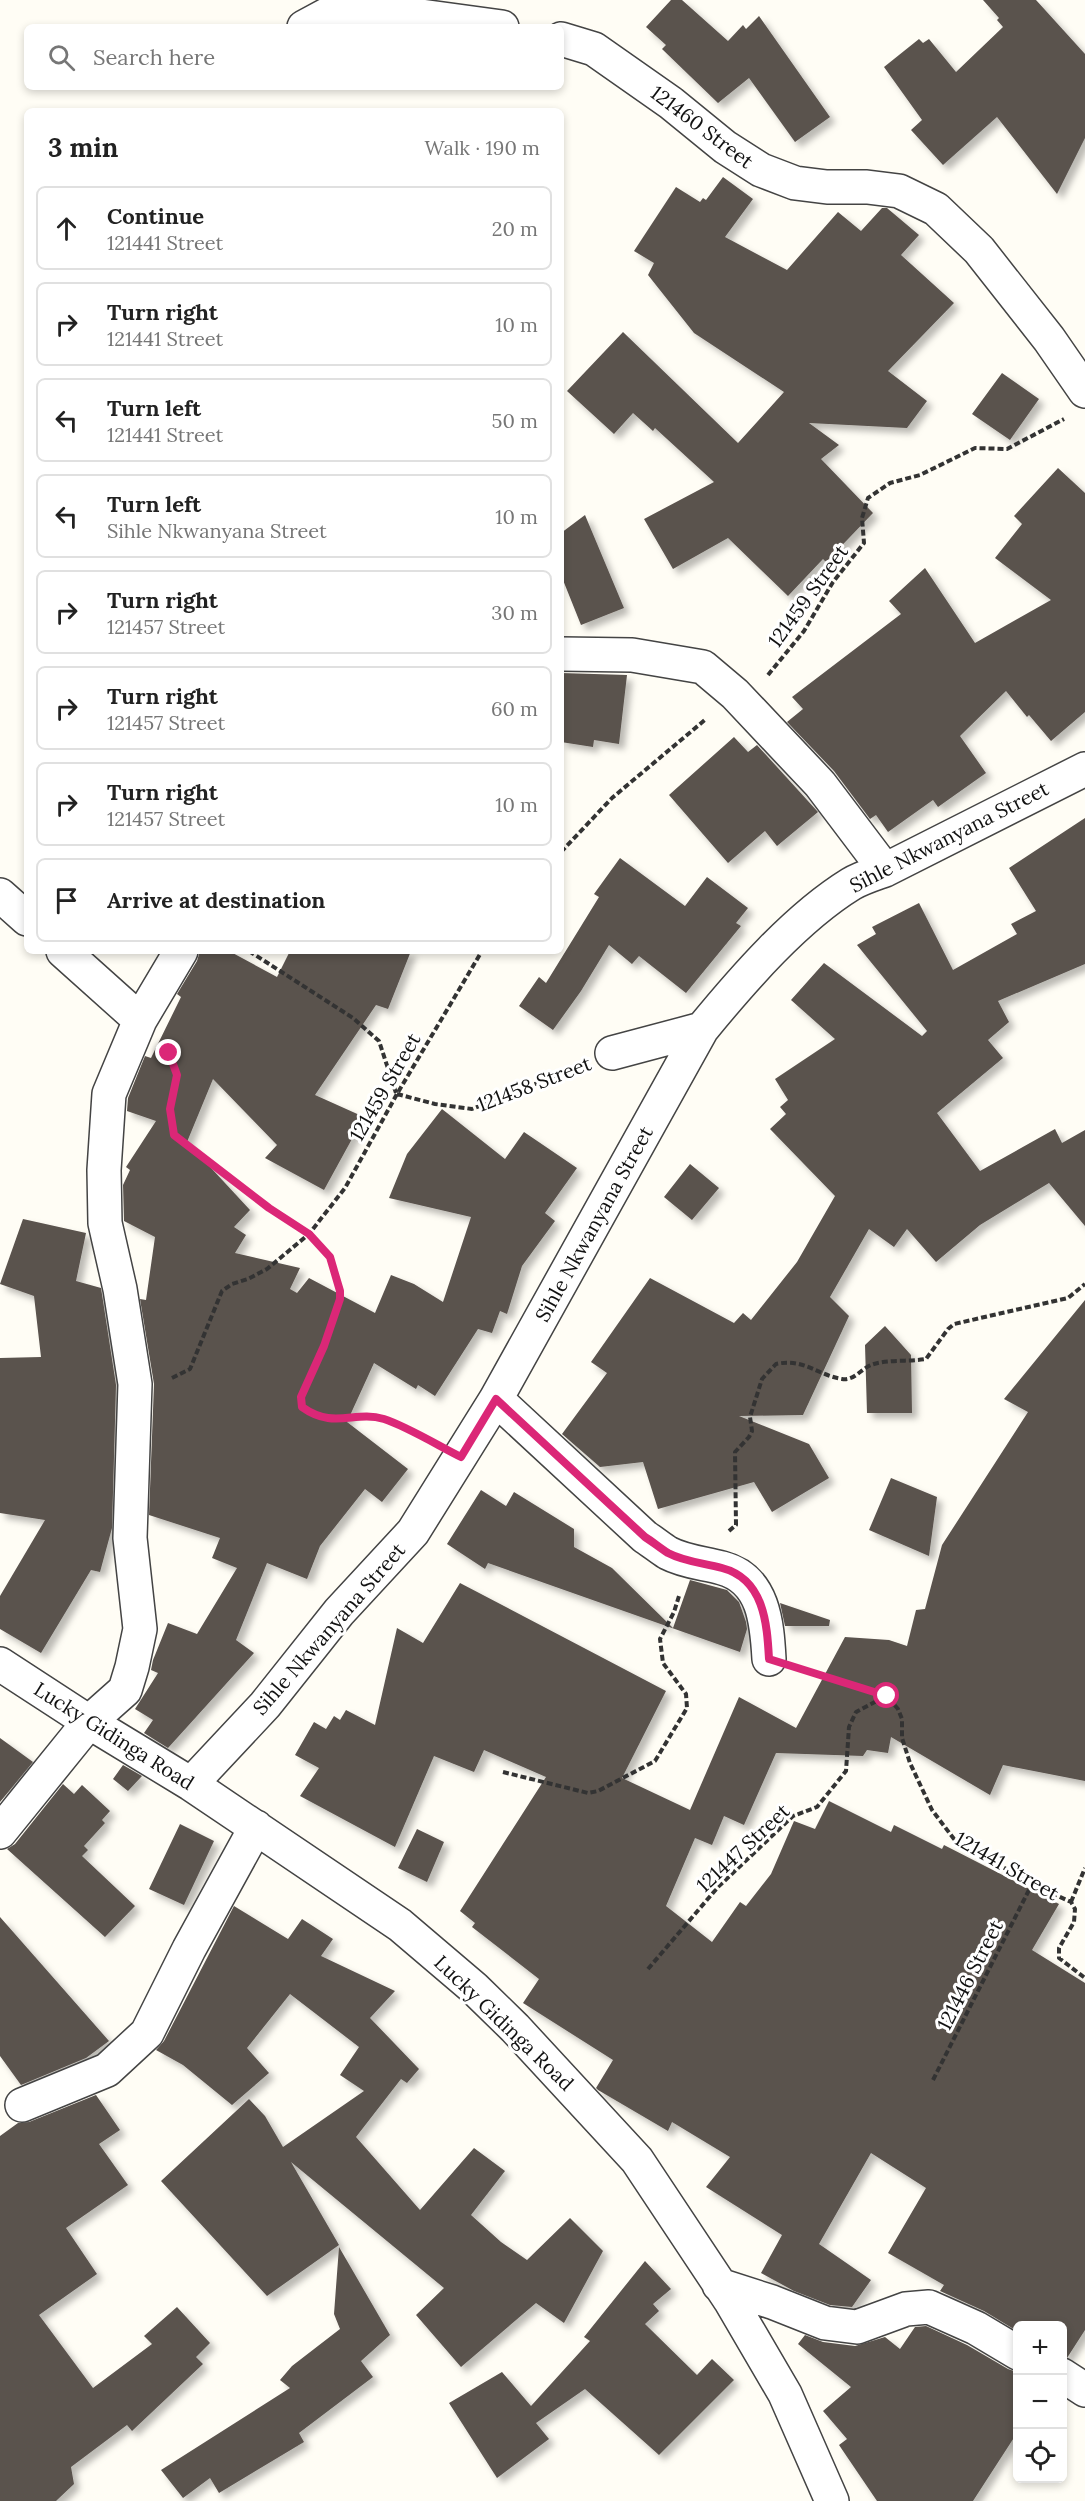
<!DOCTYPE html>
<html lang="en">
<head>
<meta charset="utf-8">
<style>
  :root { --surface:#fff; --page:#f2f2f2; --text:#222; --muted:#767676; --line:#e0e0e0 }
  body { margin:0; font-family:Lora,serif; background:var(--page); color:var(--text) }
  .controls { position:absolute; right:18px; bottom:18px; display:grid; overflow:hidden; border-radius:9px; box-shadow:0 3px 9px #0003 }
  .controls button { width:54px; height:54px; display:grid; place-items:center; padding:0; border:0; border-bottom:2px solid var(--line); background:var(--surface); color:var(--text); font:30px sans-serif }
  .stop { position:absolute; width:18px; height:18px; margin:-14px; border:4px solid #db2777; border-radius:50%; background:#fff }
  .stop.end { background:#db2777; border-color:#fff; box-shadow:0 2px 6px #0008 }
  .list { margin:0; padding:0; list-style:none }
  h2 { display:flex; justify-content:space-between; align-items:center; height:78px; margin:0; padding:0 24px; font-size:26px }
  h2 small { font-size:20px; font-weight:400; color:var(--muted) }
  .list li { display:grid; grid-template-columns:39px 1fr auto; gap:18px; align-items:center; box-sizing:border-box; height:84px; margin:0 12px 12px; padding:0 12px; border:2px solid var(--line); border-radius:9px }
  .list b { display:block; font-size:22px; white-space:nowrap }
  .list p { margin:0; font-size:20px; white-space:nowrap; color:var(--muted) }
  .list em { font-size:20px; font-style:normal; color:var(--muted) }
  .icon { flex:none; width:33px; height:33px; fill:none; stroke:currentColor; stroke-width:2; stroke-linecap:round; stroke-linejoin:round }
  .map { position:relative; flex:none; width:1085px; height:2501px; overflow:hidden }
  .search { position:absolute; background:var(--surface); box-shadow:0 3px 9px #0003; left:24px; top:24px; width:540px; height:66px; display:flex; align-items:center; gap:15px; box-sizing:border-box; padding:0 21px; border-radius:9px; color:var(--muted); font-size:22px }
  .panel { position:absolute; background:var(--surface); box-shadow:0 3px 9px #0003; left:24px; top:108px; width:540px; height:846px; border-radius:9px }
  .map>svg:first-child { display:block }
  .building { fill:#5a524d; filter:url(#shadow) }
  .lines { fill:none; stroke-linecap:round; stroke-linejoin:round }
  .minor-casing { stroke:#444; stroke-width:36 }
  .path { stroke:#333; stroke-width:4; stroke-dasharray:6 3; stroke-linecap:butt }
  .minor { stroke:#fff; stroke-width:33 }
  .route { stroke:#db2777; stroke-width:8 }
  .labels { text-anchor:middle; stroke-width:6; stroke-linejoin:round; paint-order:stroke }
  .street-label { font-size:20px; fill:#111; stroke:#fff }
</style>
</head>
<body>
<div class="map">
<svg width="1085" height="2501" viewBox="0 0 1085 2501">
  <defs>
    <filter id="shadow"><feDropShadow dx="5.5" dy="5.5" stdDeviation="3" flood-color="#0004"/></filter>
  </defs>
  <rect width="100%" height="100%" fill="#fffdf5"/>
  <path class="building" d="M 671,0 L 682,0 L 728,41 L 743,25 L 746,29 L 759,16 L 830,117 L 795,142 L 749,78 L 718,103 L 662,49 L 666,45 L 646,27 Z
    M 983,0 L 1036,0 L 1085,54 L 1085,138 L 1057,194 L 997,117 L 943,165 L 911,130 L 922,120 L 884,67 L 919,39 L 923,43 L 929,39 L 956,72 L 1003,27 L 997,20 L 999,18 Z
    M 723,177 L 753,199 L 725,237 L 787,270 L 838,212 L 861,231 L 882,208 L 887,208 L 919,235 L 901,255 L 954,303 L 888,371 L 927,401 L 907,428 L 809,423 L 839,445 L 821,459 L 873,513 L 826,562 L 823,559 L 788,596 L 728,538 L 673,569 L 644,519 L 714,482 L 655,428 L 653,431 L 633,413 L 614,434 L 567,391 L 623,332 L 738,443 L 784,392 L 694,333 L 648,275 L 654,263 L 634,251 L 676,187 L 700,202 L 703,198 L 706,200 Z
    M 1002,373 L 1039,399 L 1010,440 L 972,414 Z
    M 1058,468 L 1085,493 L 1085,712 L 1051,741 L 1029,715 L 1027,717 L 1006,691 L 960,736 L 986,773 L 938,807 L 933,800 L 888,832 L 876,815 L 870,819 L 834,771 L 787,722 L 803,709 L 792,697 L 901,614 L 889,601 L 925,568 L 975,643 L 1051,600 L 995,558 L 1022,524 L 1014,516 Z
    M 585,515 L 624,608 L 581,625 L 561,575 L 561,533 Z
    M 561,673 L 627,675 L 619,744 L 594,740 L 593,747 L 561,742 Z
    M 734,737 L 748,752 L 757,745 L 818,812 L 777,846 L 765,831 L 728,863 L 669,795 Z
    M 1085,818 L 1085,964 L 998,1001 L 1009,1022 L 988,1040 L 1003,1058 L 937,1113 L 980,1171 L 1055,1129 L 1062,1143 L 1085,1130 L 1085,1226 L 1049,1183 L 980,1225 L 936,1262 L 907,1229 L 894,1247 L 869,1229 L 830,1297 L 849,1316 L 803,1415 L 739,1416 L 809,1444 L 829,1478 L 772,1512 L 754,1482 L 658,1509 L 643,1462 L 600,1467 L 562,1434 L 607,1373 L 591,1362 L 650,1278 L 734,1323 L 743,1313 L 751,1320 L 797,1262 L 835,1196 L 770,1129 L 786,1114 L 780,1107 L 788,1100 L 775,1079 L 835,1039 L 791,1000 L 824,963 L 922,1036 L 927,1031 L 857,945 L 876,934 L 872,927 L 919,903 L 953,970 L 1017,934 L 1011,924 L 1036,911 L 1009,868 Z
    M 620,858 L 685,906 L 707,877 L 748,908 L 736,923 L 741,926 L 686,993 L 639,956 L 632,964 L 609,945 L 581,991 L 553,1030 L 519,1006 L 539,977 L 546,983 L 599,897 L 594,894 Z
    M 200,951 L 229,951 L 277,977 L 290,951 L 411,951 L 388,1009 L 376,1005 L 315,1095 L 364,1117 L 324,1190 L 265,1158 L 277,1145 L 213,1079 L 187,1142 L 250,1210 L 234,1227 L 246,1235 L 235,1253 L 300,1268 L 290,1289 L 297,1293 L 309,1278 L 375,1313 L 391,1275 L 414,1284 L 443,1302 L 471,1217 L 389,1198 L 407,1154 L 442,1109 L 505,1159 L 524,1132 L 577,1168 L 545,1213 L 555,1221 L 522,1266 L 507,1314 L 500,1311 L 492,1333 L 478,1329 L 435,1396 L 418,1385 L 416,1389 L 374,1363 L 347,1422 L 408,1469 L 382,1502 L 365,1489 L 320,1546 L 307,1579 L 267,1563 L 236,1640 L 254,1653 L 168,1748 L 144,1733 L 153,1720 L 135,1709 L 158,1673 L 151,1670 L 153,1660 L 168,1623 L 197,1634 L 237,1568 L 212,1558 L 220,1538 L 149,1515 L 154,1384 L 140,1299 L 146,1300 L 155,1237 L 124,1221 L 123,1185 L 130,1170 L 126,1167 L 156,1121 L 127,1111 L 128,1098 L 145,1056 L 151,1058 L 181,997 L 177,994 L 197,961 Z
    M 690,1164 L 719,1188 L 692,1220 L 664,1197 Z
    M 23,1219 L 86,1233 L 76,1281 L 101,1288 L 116,1385 L 112,1528 L 100,1572 L 91,1570 L 41,1653 L 0,1629 L 0,1596 L 45,1520 L 0,1513 L 0,1358 L 41,1357 L 34,1296 L 0,1284 Z
    M 1085,1300 L 1085,1781 L 1003,1765 L 990,1795 L 891,1737 L 888,1753 L 867,1750 L 863,1756 L 776,1753 L 744,1825 L 724,1816 L 712,1845 L 695,1838 L 666,1906 L 712,1942 L 740,1902 L 746,1906 L 771,1874 L 794,1821 L 815,1829 L 829,1801 L 891,1832 L 894,1825 L 942,1849 L 944,1845 L 1059,1904 L 1032,1950 L 1085,1983 L 1085,2330 L 1067,2358 L 1062,2356 L 1062,2325 L 1017,2325 L 1017,2331 L 984,2311 L 940,2291 L 944,2285 L 888,2253 L 926,2188 L 871,2153 L 819,2244 L 871,2280 L 852,2307 L 830,2305 L 794,2291 L 761,2273 L 782,2235 L 706,2187 L 730,2157 L 672,2122 L 668,2131 L 598,2090 L 596,2088 L 613,2060 L 523,2003 L 539,1979 L 472,1927 L 475,1923 L 460,1911 L 546,1777 L 484,1750 L 474,1772 L 434,1756 L 395,1847 L 300,1796 L 319,1768 L 295,1755 L 314,1722 L 326,1729 L 334,1716 L 340,1720 L 346,1710 L 375,1725 L 397,1628 L 423,1643 L 460,1583 L 666,1691 L 622,1778 L 690,1810 L 739,1697 L 796,1728 L 845,1637 L 889,1640 L 907,1646 L 916,1610 L 925,1609 L 942,1545 L 1028,1412 L 1004,1399 Z
    M 885,1326 L 911,1355 L 912,1413 L 867,1413 L 865,1345 Z
    M 891,1478 L 937,1497 L 929,1556 L 869,1530 Z
    M 481,1490 L 506,1506 L 514,1492 L 574,1529 L 574,1547 L 612,1568 L 673,1628 L 690,1580 L 727,1590 L 739,1602 L 746,1622 L 747,1629 L 740,1652 L 488,1563 L 485,1569 L 447,1544 Z
    M 780,1603 L 830,1620 L 829,1626 L 785,1626 Z
    M 0,1738 L 33,1762 L 0,1802 Z
    M 123,1765 L 142,1776 L 128,1791 L 113,1779 Z
    M 63,1784 L 74,1794 L 82,1785 L 110,1811 L 102,1820 L 105,1823 L 84,1846 L 88,1850 L 82,1856 L 135,1906 L 105,1937 L 7,1849 L 15,1844 Z
    M 180,1824 L 214,1841 L 184,1905 L 149,1889 Z
    M 417,1829 L 444,1842 L 427,1882 L 398,1868 Z
    M 234,1906 L 288,1939 L 302,1919 L 333,1939 L 321,1956 L 395,1991 L 370,2018 L 419,2069 L 407,2083 L 401,2079 L 356,2137 L 420,2210 L 474,2148 L 505,2171 L 471,2215 L 501,2242 L 527,2260 L 570,2218 L 603,2251 L 564,2323 L 536,2303 L 461,2367 L 416,2315 L 444,2288 L 291,2162 L 339,2245 L 267,2296 L 161,2181 L 249,2099 L 265,2116 L 283,2147 L 364,2091 L 340,2075 L 359,2047 L 290,1994 L 247,2048 L 269,2073 L 232,2105 L 183,2065 L 156,2050 L 164,2041 Z
    M 0,1917 L 109,2041 L 86,2058 L 21,2085 L 0,2056 Z
    M 96,2095 L 120,2130 L 99,2144 L 128,2185 L 66,2228 L 97,2274 L 39,2315 L 93,2388 L 152,2344 L 144,2336 L 177,2307 L 210,2343 L 196,2357 L 203,2364 L 132,2431 L 127,2425 L 71,2467 L 74,2484 L 56,2501 L 0,2501 L 0,2136 L 18,2123 L 29,2122 Z
    M 339,2247 L 390,2335 L 361,2361 L 373,2377 L 299,2433 L 304,2442 L 219,2493 L 210,2478 L 183,2498 L 161,2470 L 290,2388 L 280,2380 L 292,2366 L 340,2329 L 334,2314 Z
    M 645,2261 L 671,2289 L 653,2304 L 659,2311 L 645,2324 L 697,2375 L 712,2359 L 734,2380 L 659,2455 L 585,2389 L 536,2423 L 549,2439 L 497,2478 L 449,2403 L 502,2372 L 531,2406 L 590,2341 L 584,2337 Z
    M 926,2326 L 967,2345 L 1008,2369 L 1017,2372 L 1017,2433 L 973,2501 L 877,2501 L 839,2445 L 847,2439 L 823,2411 L 851,2387 L 798,2344 L 805,2335 L 823,2342 L 855,2346 L 885,2337 L 900,2349 L 915,2327 Z"/>
  <g class="lines">
    <defs>
      <path id="minor" d="M 304,27 L 332,12 L 361,8 L 502,27
        M 561,39 L 594,49 L 671,103 L 725,147 L 761,170 L 795,183 L 827,187 L 867,187 L 899,191 L 936,209 L 979,250 L 1049,339 L 1085,391
        M 561,654 L 632,655 L 703,667 L 735,694 L 820,784 L 885,870
        M 0,895 L 27,919
        M 63,951 L 140,1020
        M 612,1053 L 702,1029
        M 496,1399 L 645,1537 C 653,1542 660,1548 668,1553 C 685,1562 704,1563 722,1568 C 764,1579 767,1623 769,1659
        M 0,1664 L 89,1722 L 191,1784 L 400,1925 L 474,1988 L 515,2028 L 637,2160 L 730,2300 L 785,2394 L 832,2501
        M 191,1784 L 265,1705 L 339,1612 L 413,1532 L 496,1399 L 702,1029 C 743,979 796,918 851,884 C 861,878 874,874 885,870 L 1085,769
        M 0,1832 L 89,1722 L 125,1690 L 132,1667 L 140,1629 L 130,1538 L 135,1384 L 120,1289 L 105,1223 L 104,1170 L 109,1094 L 140,1020 L 181,951
        M 22,2105 L 107,2070 L 147,2033 L 189,1949 L 256,1827
        M 719,2285 L 772,2302 L 825,2323 L 857,2327 L 906,2309 L 929,2307 L 976,2328 L 1018,2353
        M 1062,2375 L 1085,2390"/>
    </defs>
    <use href="#minor" class="minor-casing"/>
    <path class="path" d="M 768,675 L 804,631 L 833,582 L 864,543 L 862,518 L 868,498 L 890,483 L 920,475 L 975,448 L 1007,449 L 1064,419
      M 561,852 L 612,798 L 706,719
      M 249,951 L 353,1018 L 379,1041 L 396,1093
      M 168,1051 L 177,1075 L 170,1109 L 174,1135 L 269,1208 L 309,1234 L 330,1257 L 340,1291 L 340,1299 L 324,1346 L 301,1397 L 302,1407 C 334,1430 353,1411 384,1419 C 398,1423 413,1433 427,1440
      M 397,1094 L 435,1104 L 472,1109 L 578,1067
      M 172,1378 L 190,1369 L 222,1291 L 232,1284 L 248,1279 L 267,1269 L 309,1234 L 345,1188 L 397,1094 L 482,951
      M 729,1531 L 736,1525 L 735,1452 L 749,1437 L 752,1431 L 750,1417 L 762,1379 L 776,1364 C 804,1358 817,1375 842,1379 C 854,1381 861,1369 871,1365 C 887,1359 908,1362 926,1359 L 948,1329 L 954,1324 L 1068,1298 L 1085,1284
      M 804,1670 L 887,1696 L 898,1709 L 902,1719 L 902,1738 L 910,1763 L 932,1810 L 954,1839 L 1032,1884 L 1071,1902 L 1075,1909 L 1074,1922 L 1059,1948 L 1059,1958 L 1085,1978
      M 503,1772 L 588,1793 L 598,1791 L 655,1761 L 687,1708 L 686,1694 L 663,1663 L 660,1639 L 674,1612 L 679,1596
      M 1071,1902 L 1085,1868
      M 648,1969 L 718,1887 L 793,1816 L 817,1807 L 846,1771 L 849,1727 L 856,1712 L 886,1696
      M 933,2080 L 1032,1884"/>
    <use href="#minor" class="minor"/>
  </g>
  <g class="lines">
    <path class="route" d="M 169,1053 L 177,1075 L 170,1109 L 174,1135 L 269,1208 L 309,1234 L 330,1257 L 340,1291 L 340,1299 L 324,1346 L 301,1397 L 302,1407 C 334,1430 354,1410 384,1419 C 406,1426 439,1446 461,1457 L 496,1399 L 645,1537 C 653,1542 660,1548 668,1553 C 685,1562 704,1563 722,1568 C 764,1579 767,1623 769,1659 L 887,1696"/>
  </g>
  <g class="labels">
    <g class="street-label">
      <text transform="translate(702 127) rotate(37)" y="7">121460 Street</text>
      <text transform="translate(808 596) rotate(-54)" y="7">121459 Street</text>
      <text transform="translate(949 837) rotate(-27)" y="7">Sihle Nkwanyana Street</text>
      <text transform="translate(534 1084) rotate(-21)" y="7">121458 Street</text>
      <text transform="translate(385 1087) rotate(-60)" y="7">121459 Street</text>
      <text transform="translate(594 1224) rotate(-61)" y="7">Sihle Nkwanyana Street</text>
      <text transform="translate(329 1629) rotate(-49)" y="7">Sihle Nkwanyana Street</text>
      <text transform="translate(114 1736) rotate(32)" y="7">Lucky Gidinga Road</text>
      <text transform="translate(743 1848) rotate(-43)" y="7">121447 Street</text>
      <text transform="translate(1007 1866) rotate(30)" y="7">121441 Street</text>
      <text transform="translate(970 1975) rotate(-63)" y="7">121446 Street</text>
      <text transform="translate(504 2023) rotate(44)" y="7">Lucky Gidinga Road</text>
    </g>
  </g>
</svg>
<div class="controls">
<button>+</button>
<button>−</button>
<button><svg class="icon" aria-label="locate" viewBox="0 0 24 24"><circle cx="12" cy="12" r="6"/><path d="M12 2v4M12 18v4M2 12h4M18 12h4"/></svg></button>
</div>
<div class="stop" style="left:887px;top:1696px"></div>
<div class="stop end" style="left:169px;top:1053px"></div>
<div class="search"><svg class="icon" aria-label="search" viewBox="0 0 24 24"><circle cx="10" cy="10" r="6"/><path d="M15 15l6 6"/></svg>Search here</div>
<section class="panel">
<h2>3 min<small>Walk · 190 m</small></h2>
<ul class="list">
<li><svg class="icon" aria-label="ahead" viewBox="0 0 24 24"><path d="M12 20V5M6 11l6-6 6 6"/></svg><div><b>Continue</b><p>121441 Street</p></div><em>20 m</em></li>
<li><svg class="icon" aria-label="right" viewBox="0 0 24 24"><path d="M7 20v-9h11M14 6l5 5-5 5"/></svg><div><b>Turn right</b><p>121441 Street</p></div><em>10 m</em></li>
<li><svg class="icon" aria-label="left" viewBox="0 0 24 24"><path d="M17 20v-9H6M10 6l-5 5 5 5"/></svg><div><b>Turn left</b><p>121441 Street</p></div><em>50 m</em></li>
<li><svg class="icon" aria-label="left" viewBox="0 0 24 24"><path d="M17 20v-9H6M10 6l-5 5 5 5"/></svg><div><b>Turn left</b><p>Sihle Nkwanyana Street</p></div><em>10 m</em></li>
<li><svg class="icon" aria-label="right" viewBox="0 0 24 24"><path d="M7 20v-9h11M14 6l5 5-5 5"/></svg><div><b>Turn right</b><p>121457 Street</p></div><em>30 m</em></li>
<li><svg class="icon" aria-label="right" viewBox="0 0 24 24"><path d="M7 20v-9h11M14 6l5 5-5 5"/></svg><div><b>Turn right</b><p>121457 Street</p></div><em>60 m</em></li>
<li><svg class="icon" aria-label="right" viewBox="0 0 24 24"><path d="M7 20v-9h11M14 6l5 5-5 5"/></svg><div><b>Turn right</b><p>121457 Street</p></div><em>10 m</em></li>
<li><svg class="icon" aria-label="arrive" viewBox="0 0 24 24"><path d="M6 21V4h12l-3 4 3 4H6"/></svg><div><b>Arrive at destination</b></div></li>
</ul>
</section>
</div>
</body>
</html>
